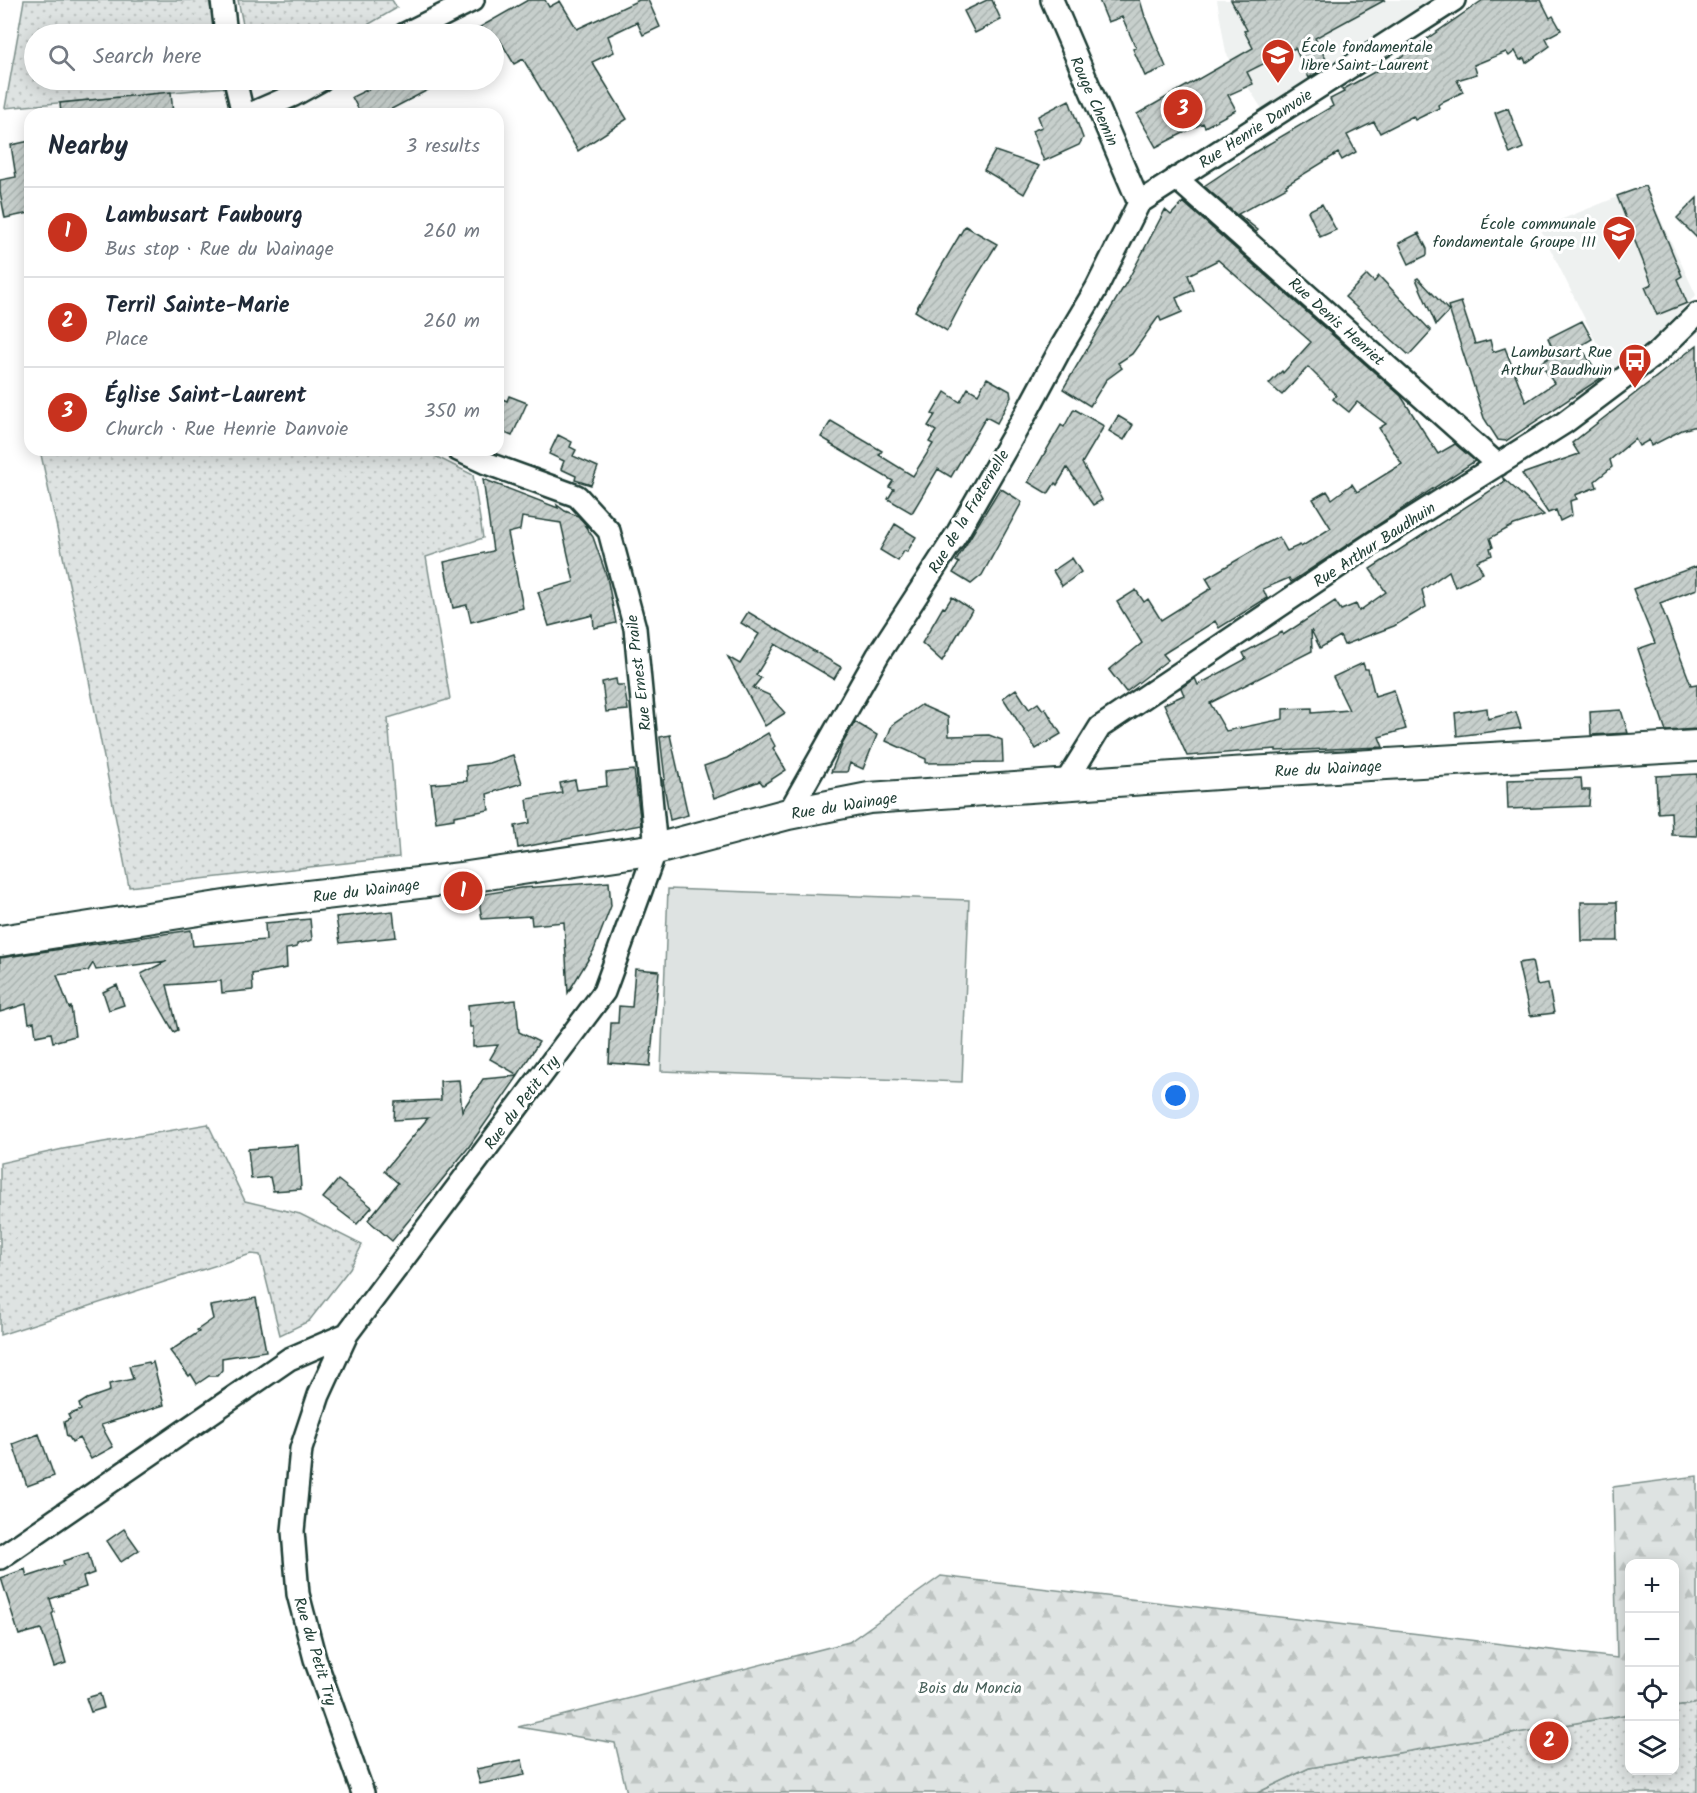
<!DOCTYPE html>
<html lang="en">
<head>
<meta charset="utf-8">
<style>
  :root { --surface:#fff; --page:#f2f2f3; --text:#1f2937; --muted:#747a83; --line:#e0e1e3; --accent:#c8321e }
  body { margin:0; font-family:Kalam,sans-serif; background:var(--page); color:var(--text) }
  .controls { position:absolute; right:18px; bottom:18px; display:grid; overflow:hidden; border-radius:12px; box-shadow:0 3px 15px #0003 }
  .controls button { width:54px; height:54px; display:grid; place-items:center; padding:0; border:0; border-bottom:2px solid var(--line); background:var(--surface); color:var(--text); font:30px sans-serif }
  .you { position:absolute; left:1176px; top:1096px; width:21px; height:21px; margin:-15px; border:4px solid #fff; border-radius:50%; background:#1a73e8; box-shadow:0 0 0 9px #1a73e833 }
  .badge { display:grid; place-items:center; width:39px; height:39px; border-radius:50%; background:var(--accent); color:#fff; font-size:20px; font-weight:700 }
  .pin { position:absolute; translate:-50% -50%; border:3px solid #fff; box-shadow:0 2px 6px #0006 }
  .list { margin:0; padding:0; list-style:none }
  h2 { display:flex; justify-content:space-between; align-items:center; height:78px; margin:0; padding:0 24px; font-size:26px }
  h2 small { font-size:20px; font-weight:400; color:var(--muted) }
  .list li { display:grid; grid-template-columns:39px 1fr auto; gap:18px; align-items:center; box-sizing:border-box; height:90px; padding:0 24px; border-top:2px solid var(--line) }
  .list b { display:block; font-size:22px; white-space:nowrap }
  .list p { margin:0; font-size:20px; white-space:nowrap; color:var(--muted) }
  .list em { font-size:20px; font-style:normal; color:var(--muted) }
  .icon { flex:none; width:33px; height:33px; fill:none; stroke:currentColor; stroke-width:2; stroke-linecap:round; stroke-linejoin:round }
  .map { position:relative; flex:none; width:1697px; height:1793px; overflow:hidden }
  .search { position:absolute; background:var(--surface); box-shadow:0 3px 15px #0003; left:24px; top:24px; width:480px; height:66px; display:flex; align-items:center; gap:15px; box-sizing:border-box; padding:0 21px; border-radius:33px; color:var(--muted); font-size:22px }
  .panel { position:absolute; background:var(--surface); box-shadow:0 3px 15px #0003; left:24px; top:108px; width:480px; height:348px; border-radius:18px }
  .map>svg:first-child { display:block }
  .built { fill:#eef1f0 }
  .grass { fill:url(#grass-dots); stroke:#7e908b; stroke-width:1.5 }
  .forest { fill:url(#forest-firs); stroke:#7e908b; stroke-width:1.5 }
  .pitch { fill:#dee3e2; stroke:#7e908b; stroke-width:1.5 }
  .building { fill:url(#building-hatch); stroke:#1f3d34; stroke-width:1.5 }
  .lines { fill:none; stroke-linecap:round; stroke-linejoin:round }
  .street-casing { stroke:#1f3d34; stroke-width:26 }
  .secondary-casing { stroke:#1f3d34; stroke-width:34 }
  .street { stroke:#fff; stroke-width:21 }
  .secondary { stroke:#fff; stroke-width:30 }
  .labels { text-anchor:middle; stroke-width:6; stroke-linejoin:round; paint-order:stroke }
  .poi-label { font-size:16px; fill:#1f3d34; stroke:#fff; text-anchor:end }
  .street-label { font-size:16px; fill:#1f3d34; stroke:#fff }
  .park-label { font-size:16px; fill:#455e57; stroke:#fff }
</style>
</head>
<body>
<div class="map">
<svg width="1697" height="1793" viewBox="0 0 1697 1793">
  <defs>
    <pattern id="grass-dots" width="8" height="8" patternUnits="userSpaceOnUse" patternTransform="scale(1.5)"><rect width="8" height="8" fill="#dee3e2"/><path d="M2 2h.1M6 6h.1" fill="none" stroke="#bec4c2" stroke-width="1.8" stroke-linecap="round"/></pattern>
    <pattern id="forest-firs" width="22" height="20" patternUnits="userSpaceOnUse" patternTransform="scale(1.5)"><rect width="22" height="20" fill="#dee3e2"/><path d="M5 1l3.5 6h-7zM16 11l3.5 6h-7z" fill="#bec4c2"/></pattern>
    <pattern id="building-hatch" width="6" height="6" patternUnits="userSpaceOnUse" patternTransform="scale(1.5)"><rect width="6" height="6" fill="#c7cfcc"/><path d="M-1 1l2-2M0 6l6-6M5 7l2-2" fill="none" stroke="#aab3b0"/></pattern>
  </defs>
  <rect width="100%" height="100%" fill="#fff"/>
  <filter id="ink" filterUnits="userSpaceOnUse"><feTurbulence type="fractalNoise" baseFrequency=".0167" numOctaves="2"/><feDisplacementMap in="SourceGraphic" scale="12" xChannelSelector="R" yChannelSelector="G"/><feConvolveMatrix kernelMatrix="1 2 1 2 8 2 1 2 1" color-interpolation-filters="sRGB"/></filter>
  <g filter="url(#ink)">
    <path class="built" d="M 1217,0 L 1428,0 L 1429,2 L 1266,115 L 1226,53 Z
      M 1645,186 L 1696,295 L 1662,330 L 1612,374 L 1540,228 Z"/>
    <path class="grass" d="M 24,0 L 209,0 L 216,34 L 34,34 L 34,80 L 225,80 L 226,87 L 5,108 Z
      M 238,0 L 392,0 L 397,8 L 352,34 L 245,34 Z
      M 40,450 L 423,450 L 473,475 L 483,538 L 426,557 L 450,699 L 388,718 L 399,857 L 129,887 L 82,644 Z
      M 208,1124 L 245,1201 L 300,1214 L 362,1245 L 350,1268 L 309,1321 L 280,1335 L 260,1255 L 251,1254 L 0,1335 L 0,1163 L 63,1149 Z
      M 1697,1703 L 1697,1793 L 1257,1793 L 1309,1768 L 1629,1714 L 1630,1770 L 1674,1770 L 1675,1707 Z"/>
    <path class="forest" d="M 1697,1476 L 1697,1703 L 1675,1707 L 1674,1564 L 1630,1564 L 1629,1714 L 1309,1768 L 1257,1793 L 627,1793 L 615,1743 L 518,1727 L 849,1642 L 941,1576 L 1617,1658 L 1613,1487 Z"/>
    <path class="pitch" d="M 668,889 L 969,900 L 962,1082 L 661,1071 Z"/>
    <path class="building" d="M 528,0 L 545,0 L 549,7 L 560,1 L 577,29 L 639,0 L 648,0 L 660,27 L 643,35 L 637,22 L 608,36 L 614,52 L 592,62 L 627,119 L 578,151 L 523,59 L 514,64 L 500,40 L 494,44 L 494,34 L 468,34 Z
      M 987,0 L 992,0 L 1001,20 L 975,33 L 964,11 Z
      M 1099,0 L 1140,0 L 1145,17 L 1166,67 L 1145,76 L 1133,49 L 1136,48 L 1122,17 L 1108,22 Z
      M 1231,0 L 1385,0 L 1315,38 L 1329,65 L 1309,78 L 1295,48 L 1247,72 L 1253,84 L 1228,95 L 1236,110 L 1205,127 L 1203,123 L 1156,147 L 1137,114 L 1253,48 L 1244,31 L 1247,30 Z
      M 1483,0 L 1541,0 L 1550,18 L 1553,16 L 1561,30 L 1546,38 L 1550,46 L 1526,63 L 1524,58 L 1520,60 L 1515,51 L 1509,56 L 1506,52 L 1474,65 L 1477,74 L 1457,80 L 1463,92 L 1444,101 L 1438,105 L 1439,108 L 1415,120 L 1413,116 L 1380,133 L 1374,122 L 1347,135 L 1356,152 L 1342,160 L 1338,153 L 1286,185 L 1287,187 L 1238,214 L 1258,230 L 1256,232 L 1204,186 L 1255,152 L 1333,106 L 1330,99 L 1344,92 L 1342,90 L 1396,60 Z
      M 387,80 L 447,80 L 382,114 L 361,114 L 352,97 Z
      M 171,92 L 173,114 L 61,114 L 60,103 Z
      M 1069,100 L 1083,138 L 1079,145 L 1044,161 L 1032,131 L 1042,127 L 1038,116 Z
      M 1508,108 L 1523,148 L 1510,154 L 1495,113 Z
      M 30,141 L 30,213 L 5,218 L 0,192 L 0,180 L 16,177 L 11,145 Z
      M 995,151 L 1039,166 L 1024,194 L 984,170 Z
      M 1645,186 L 1682,276 L 1677,279 L 1687,303 L 1657,315 L 1645,287 L 1652,284 L 1617,196 Z
      M 1697,198 L 1697,238 L 1677,218 Z
      M 1183,202 L 1401,396 L 1438,454 L 1455,444 L 1475,461 L 1291,582 L 1289,578 L 1263,589 L 1267,598 L 1219,628 L 1215,621 L 1163,654 L 1168,660 L 1126,692 L 1109,670 L 1142,643 L 1117,602 L 1136,590 L 1144,602 L 1148,599 L 1161,620 L 1212,588 L 1206,578 L 1263,545 L 1279,537 L 1287,551 L 1300,545 L 1301,547 L 1331,528 L 1313,499 L 1327,491 L 1332,499 L 1352,484 L 1357,492 L 1402,464 L 1379,428 L 1386,424 L 1357,402 L 1349,412 L 1333,399 L 1336,395 L 1308,367 L 1282,395 L 1269,384 L 1282,371 L 1283,373 L 1311,342 L 1218,260 L 1188,275 L 1194,290 L 1176,298 L 1182,312 L 1161,321 L 1159,316 L 1132,354 L 1118,363 L 1122,368 L 1106,380 L 1090,406 L 1063,389 L 1129,278 L 1165,210 L 1171,215 Z
      M 1322,204 L 1336,230 L 1320,237 L 1308,211 Z
      M 965,226 L 997,244 L 969,289 L 947,331 L 915,311 Z
      M 1419,233 L 1427,249 L 1427,255 L 1409,264 L 1399,243 Z
      M 1367,275 L 1374,282 L 1379,276 L 1431,331 L 1409,355 L 1345,297 Z
      M 1418,278 L 1449,311 L 1436,325 L 1416,279 Z
      M 1461,302 L 1475,344 L 1490,340 L 1493,352 L 1505,348 L 1526,402 L 1554,383 L 1540,363 L 1555,354 L 1548,338 L 1582,321 L 1592,339 L 1580,346 L 1601,378 L 1506,441 L 1498,440 L 1484,418 L 1448,306 Z
      M 1697,345 L 1697,426 L 1682,430 L 1651,446 L 1649,440 L 1639,446 L 1635,439 L 1610,460 L 1612,467 L 1595,481 L 1597,487 L 1575,495 L 1577,499 L 1570,501 L 1572,515 L 1560,521 L 1556,510 L 1548,513 L 1522,474 L 1579,454 L 1572,443 Z
      M 987,378 L 1010,391 L 1011,397 L 997,423 L 986,417 L 951,477 L 938,469 L 912,513 L 888,499 L 894,489 L 889,487 L 893,481 L 830,444 L 831,443 L 821,437 L 831,421 L 882,451 L 879,455 L 913,476 L 933,444 L 929,442 L 936,431 L 928,426 L 935,415 L 932,414 L 945,392 L 960,402 L 968,388 L 978,394 Z
      M 509,396 L 527,403 L 512,436 L 498,430 L 498,397 L 507,401 Z
      M 1074,409 L 1104,426 L 1082,463 L 1102,500 L 1093,505 L 1067,468 L 1057,485 L 1055,483 L 1048,494 L 1028,482 L 1061,425 L 1064,427 Z
      M 1118,416 L 1133,425 L 1124,440 L 1109,431 Z
      M 558,435 L 572,442 L 570,447 L 576,450 L 573,456 L 598,467 L 591,485 L 575,480 L 576,476 L 561,469 L 564,461 L 549,454 Z
      M 1503,478 L 1544,515 L 1514,525 L 1490,538 L 1493,547 L 1490,548 L 1492,555 L 1477,561 L 1483,573 L 1455,587 L 1449,571 L 1422,590 L 1426,607 L 1394,626 L 1344,645 L 1340,636 L 1320,648 L 1311,630 L 1312,651 L 1210,703 L 1226,731 L 1283,719 L 1283,709 L 1312,708 L 1312,713 L 1349,710 L 1333,677 L 1363,663 L 1365,669 L 1368,669 L 1375,696 L 1394,690 L 1406,729 L 1379,737 L 1383,747 L 1276,751 L 1276,749 L 1187,756 L 1164,704 L 1184,695 L 1181,688 L 1195,678 L 1198,685 L 1246,659 L 1243,653 L 1282,632 L 1283,635 L 1335,601 L 1341,610 L 1356,604 L 1359,611 L 1386,592 L 1370,569 L 1504,482 Z
      M 483,479 L 558,508 L 557,505 L 565,511 L 578,516 L 588,527 L 585,526 L 593,537 L 607,577 L 616,623 L 594,628 L 593,615 L 549,626 L 538,592 L 574,582 L 561,523 L 522,517 L 520,530 L 508,533 L 523,608 L 471,622 L 467,605 L 453,608 L 444,562 L 493,551 Z
      M 1000,488 L 1022,502 L 982,575 L 971,584 L 953,573 L 959,563 L 956,561 Z
      M 895,524 L 916,537 L 907,552 L 904,551 L 898,561 L 880,550 Z
      M 1072,558 L 1081,572 L 1062,586 L 1053,571 Z
      M 1697,566 L 1697,589 L 1660,603 L 1691,685 L 1697,684 L 1697,729 L 1666,731 L 1638,649 L 1655,643 L 1633,589 Z
      M 952,597 L 972,610 L 942,661 L 922,643 L 943,607 L 945,608 Z
      M 748,612 L 841,667 L 834,679 L 775,644 L 756,675 L 761,678 L 753,688 L 769,695 L 785,713 L 765,726 L 728,657 L 740,664 L 759,634 L 741,623 Z
      M 616,679 L 617,685 L 624,685 L 628,710 L 606,712 L 602,682 Z
      M 1016,689 L 1029,709 L 1038,703 L 1043,710 L 1045,708 L 1061,734 L 1036,749 L 1003,698 Z
      M 921,705 L 948,717 L 949,736 L 989,735 L 1002,740 L 1003,762 L 926,763 L 926,759 L 886,741 L 892,725 Z
      M 1487,708 L 1488,719 L 1516,712 L 1521,728 L 1457,736 L 1455,713 Z
      M 1621,710 L 1628,733 L 1591,735 L 1590,712 Z
      M 855,722 L 877,735 L 863,769 L 850,763 L 847,772 L 831,772 L 842,745 Z
      M 768,733 L 775,746 L 773,748 L 786,770 L 763,785 L 760,781 L 714,798 L 704,766 L 727,758 Z
      M 670,735 L 688,815 L 670,820 L 663,780 L 665,779 L 660,737 Z
      M 513,755 L 522,783 L 487,794 L 489,810 L 454,816 L 454,819 L 436,822 L 431,784 L 467,781 L 466,766 L 489,763 Z
      M 634,770 L 641,825 L 518,848 L 515,826 L 530,823 L 527,799 L 562,793 L 560,783 L 575,780 L 577,790 L 607,786 L 606,773 Z
      M 1697,774 L 1697,800 L 1695,800 L 1697,836 L 1672,835 L 1671,812 L 1658,813 L 1656,776 Z
      M 1581,778 L 1582,790 L 1590,790 L 1589,806 L 1508,809 L 1507,780 Z
      M 609,882 L 611,906 L 594,950 L 568,993 L 564,922 L 532,925 L 531,916 L 482,919 L 478,895 L 521,888 Z
      M 1581,902 L 1617,902 L 1618,941 L 1582,941 Z
      M 393,911 L 396,937 L 340,943 L 336,917 Z
      M 310,919 L 312,940 L 297,944 L 297,947 L 286,949 L 287,968 L 252,974 L 253,990 L 222,993 L 221,981 L 167,985 L 178,1030 L 174,1032 L 141,974 L 167,961 L 96,970 L 93,963 L 88,971 L 57,975 L 69,1008 L 71,1007 L 75,1036 L 53,1042 L 51,1033 L 36,1036 L 34,1022 L 29,1023 L 26,1004 L 0,1012 L 0,958 L 191,930 L 193,946 L 266,940 L 265,923 Z
      M 1532,961 L 1537,985 L 1548,983 L 1554,1013 L 1530,1016 L 1518,963 Z
      M 635,969 L 659,971 L 650,1066 L 609,1063 L 611,1023 L 618,1023 L 619,1006 L 632,1007 Z
      M 117,985 L 124,1005 L 109,1010 L 103,992 Z
      M 516,1000 L 519,1032 L 539,1042 L 518,1075 L 490,1059 L 498,1045 L 473,1047 L 473,1027 L 470,1027 L 468,1005 Z
      M 518,1076 L 468,1148 L 392,1241 L 368,1220 L 398,1183 L 384,1171 L 428,1118 L 394,1120 L 395,1102 L 441,1100 L 440,1081 L 459,1080 L 462,1111 L 483,1079 Z
      M 298,1145 L 301,1189 L 273,1191 L 270,1177 L 251,1179 L 248,1149 Z
      M 338,1180 L 372,1207 L 357,1224 L 323,1198 Z
      M 256,1298 L 266,1351 L 222,1358 L 222,1370 L 217,1376 L 209,1376 L 197,1384 L 191,1374 L 189,1376 L 170,1351 L 199,1332 L 197,1330 L 213,1319 L 210,1306 Z
      M 149,1362 L 150,1364 L 153,1362 L 164,1405 L 101,1425 L 113,1447 L 91,1459 L 79,1438 L 72,1442 L 69,1437 L 67,1437 L 64,1422 L 70,1419 L 68,1415 L 81,1410 L 79,1404 L 87,1399 L 110,1391 L 109,1384 L 133,1379 L 129,1366 Z
      M 39,1434 L 54,1476 L 27,1486 L 13,1444 Z
      M 124,1529 L 139,1550 L 121,1562 L 107,1541 Z
      M 88,1553 L 94,1573 L 83,1577 L 86,1587 L 50,1599 L 54,1612 L 52,1614 L 66,1663 L 54,1667 L 41,1629 L 19,1635 L 1,1578 L 25,1569 L 27,1577 L 64,1565 L 63,1561 Z
      M 100,1694 L 104,1708 L 91,1712 L 86,1698 Z
      M 522,1760 L 525,1775 L 480,1784 L 476,1769 Z"/>
    <g class="lines">
      <defs>
        <path id="street" d="M 222,0 L 226,34
          M 1052,0 L 1139,203
          M 405,34 L 473,0
          M 235,80 L 243,114
          M 250,114 L 294,95 L 321,80
          M 1176,178 L 1498,465
          M 1139,203 L 1454,0
          M 1064,785 L 1100,727 L 1373,543 L 1564,423 L 1657,353 L 1697,314
          M 788,814 L 878,655 L 958,532 L 1025,415 L 1062,346 L 1096,289 L 1139,203
          M 0,1558 L 289,1359 L 347,1334
          M 363,1793 L 315,1659 L 298,1594 L 293,1531 L 301,1449 L 319,1395 L 347,1334 L 604,992 L 656,849 L 635,628 L 609,531 L 577,496 L 486,463 L 458,450"/>
        <path id="secondary" d="M 0,941 L 231,905 L 461,878 L 656,849 L 788,814 L 869,798 L 1232,773 L 1697,746"/>
      </defs>
      <use href="#street" class="street-casing"/>
      <use href="#secondary" class="secondary-casing"/>
      <use href="#street" class="street"/>
      <use href="#secondary" class="secondary"/>
    </g>
  </g>
  <defs>
    <symbol id="school-pin" viewBox="-11 -11 22 30"><path d="M0 17L-7.5 6A9.5 9.5 0 1 1 7.5 6Z" fill="#c8321e" stroke="#fff"/><path d="M0-5L7-2L0 1L-7-2ZM-4 1L0 2.5L4 1V4Q0 6-4 4Z" fill="#fff"/></symbol>
    <symbol id="bus-pin" viewBox="-11 -11 22 30"><path d="M0 17L-7.5 6A9.5 9.5 0 1 1 7.5 6Z" fill="#c8321e" stroke="#fff"/><path d="M-5-6H5V4H4V6H2V4H-2V6H-4V4H-5ZM-3.5-4V0h7V-4ZM-3.5 1.2v1.5H-2V1.2ZM2 1.2v1.5H3.5V1.2Z" fill="#fff"/></symbol>
  </defs>
  <g fill-rule="evenodd">
    <use href="#school-pin" x="1259" y="36" width="38" height="52"/>
    <use href="#school-pin" x="1600" y="213" width="38" height="52"/>
    <use href="#bus-pin" x="1616" y="341" width="38" height="52"/>
  </g>
  <g class="labels">
    <g class="poi-label">
      <text x="1301" y="52" text-anchor="start">École fondamentale<tspan x="1301" dy="18">libre Saint-Laurent</tspan></text>
      <text x="1596" y="229">École communale<tspan x="1596" dy="18">fondamentale Groupe III</tspan></text>
      <text x="1612" y="357">Lambusart Rue<tspan x="1612" dy="18">Arthur Baudhuin</tspan></text>
    </g>
    <g class="street-label">
      <text transform="translate(1095 101) rotate(66)" y="6">Rouge Chemin</text>
      <text transform="translate(1255 128) rotate(-33)" y="6">Rue Henrie Danvoie</text>
      <text transform="translate(1337 321) rotate(42)" y="6">Rue Denis Henriet</text>
      <text transform="translate(968 511) rotate(-59)" y="6">Rue de la Fraternelle</text>
      <text transform="translate(1374 544) rotate(-33)" y="6">Rue Arthur Baudhuin</text>
      <text transform="translate(638 673) rotate(-97)" y="6">Rue Ernest Praile</text>
      <text transform="translate(1328 768) rotate(-3)" y="6">Rue du Wainage</text>
      <text transform="translate(844 805) rotate(-9)" y="6">Rue du Wainage</text>
      <text transform="translate(366 890) rotate(-7)" y="6">Rue du Wainage</text>
      <text transform="translate(521 1102) rotate(-53)" y="6">Rue du Petit Try</text>
      <text transform="translate(316 1651) rotate(73)" y="6">Rue du Petit Try</text>
    </g>
    <g class="park-label">
      <text x="970" y="1693">Bois du Moncia</text>
    </g>
  </g>
</svg>
<div class="controls">
<button>+</button>
<button>−</button>
<button><svg class="icon" aria-label="locate" viewBox="0 0 24 24"><circle cx="12" cy="12" r="6"/><path d="M12 2v4M12 18v4M2 12h4M18 12h4"/></svg></button>
<button><svg class="icon" aria-label="layers" viewBox="0 0 24 24"><path d="M12 4l9 5-9 5-9-5zM3 14l9 5 9-5"/></svg></button>
</div>
<div class="you"></div>
<div class="pin badge" style="left:463px;top:891px">1</div>
<div class="pin badge" style="left:1549px;top:1741px">2</div>
<div class="pin badge" style="left:1183px;top:109px">3</div>
<div class="search"><svg class="icon" aria-label="search" viewBox="0 0 24 24"><circle cx="10" cy="10" r="6"/><path d="M15 15l6 6"/></svg>Search here</div>
<section class="panel">
<h2>Nearby<small>3 results</small></h2>
<ul class="list">
<li><span class="badge">1</span><div><b>Lambusart Faubourg</b><p>Bus stop · Rue du Wainage</p></div><em>260 m</em></li>
<li><span class="badge">2</span><div><b>Terril Sainte-Marie</b><p>Place</p></div><em>260 m</em></li>
<li><span class="badge">3</span><div><b>Église Saint-Laurent</b><p>Church · Rue Henrie Danvoie</p></div><em>350 m</em></li>
</ul>
</section>
</div>
</body>
</html>
